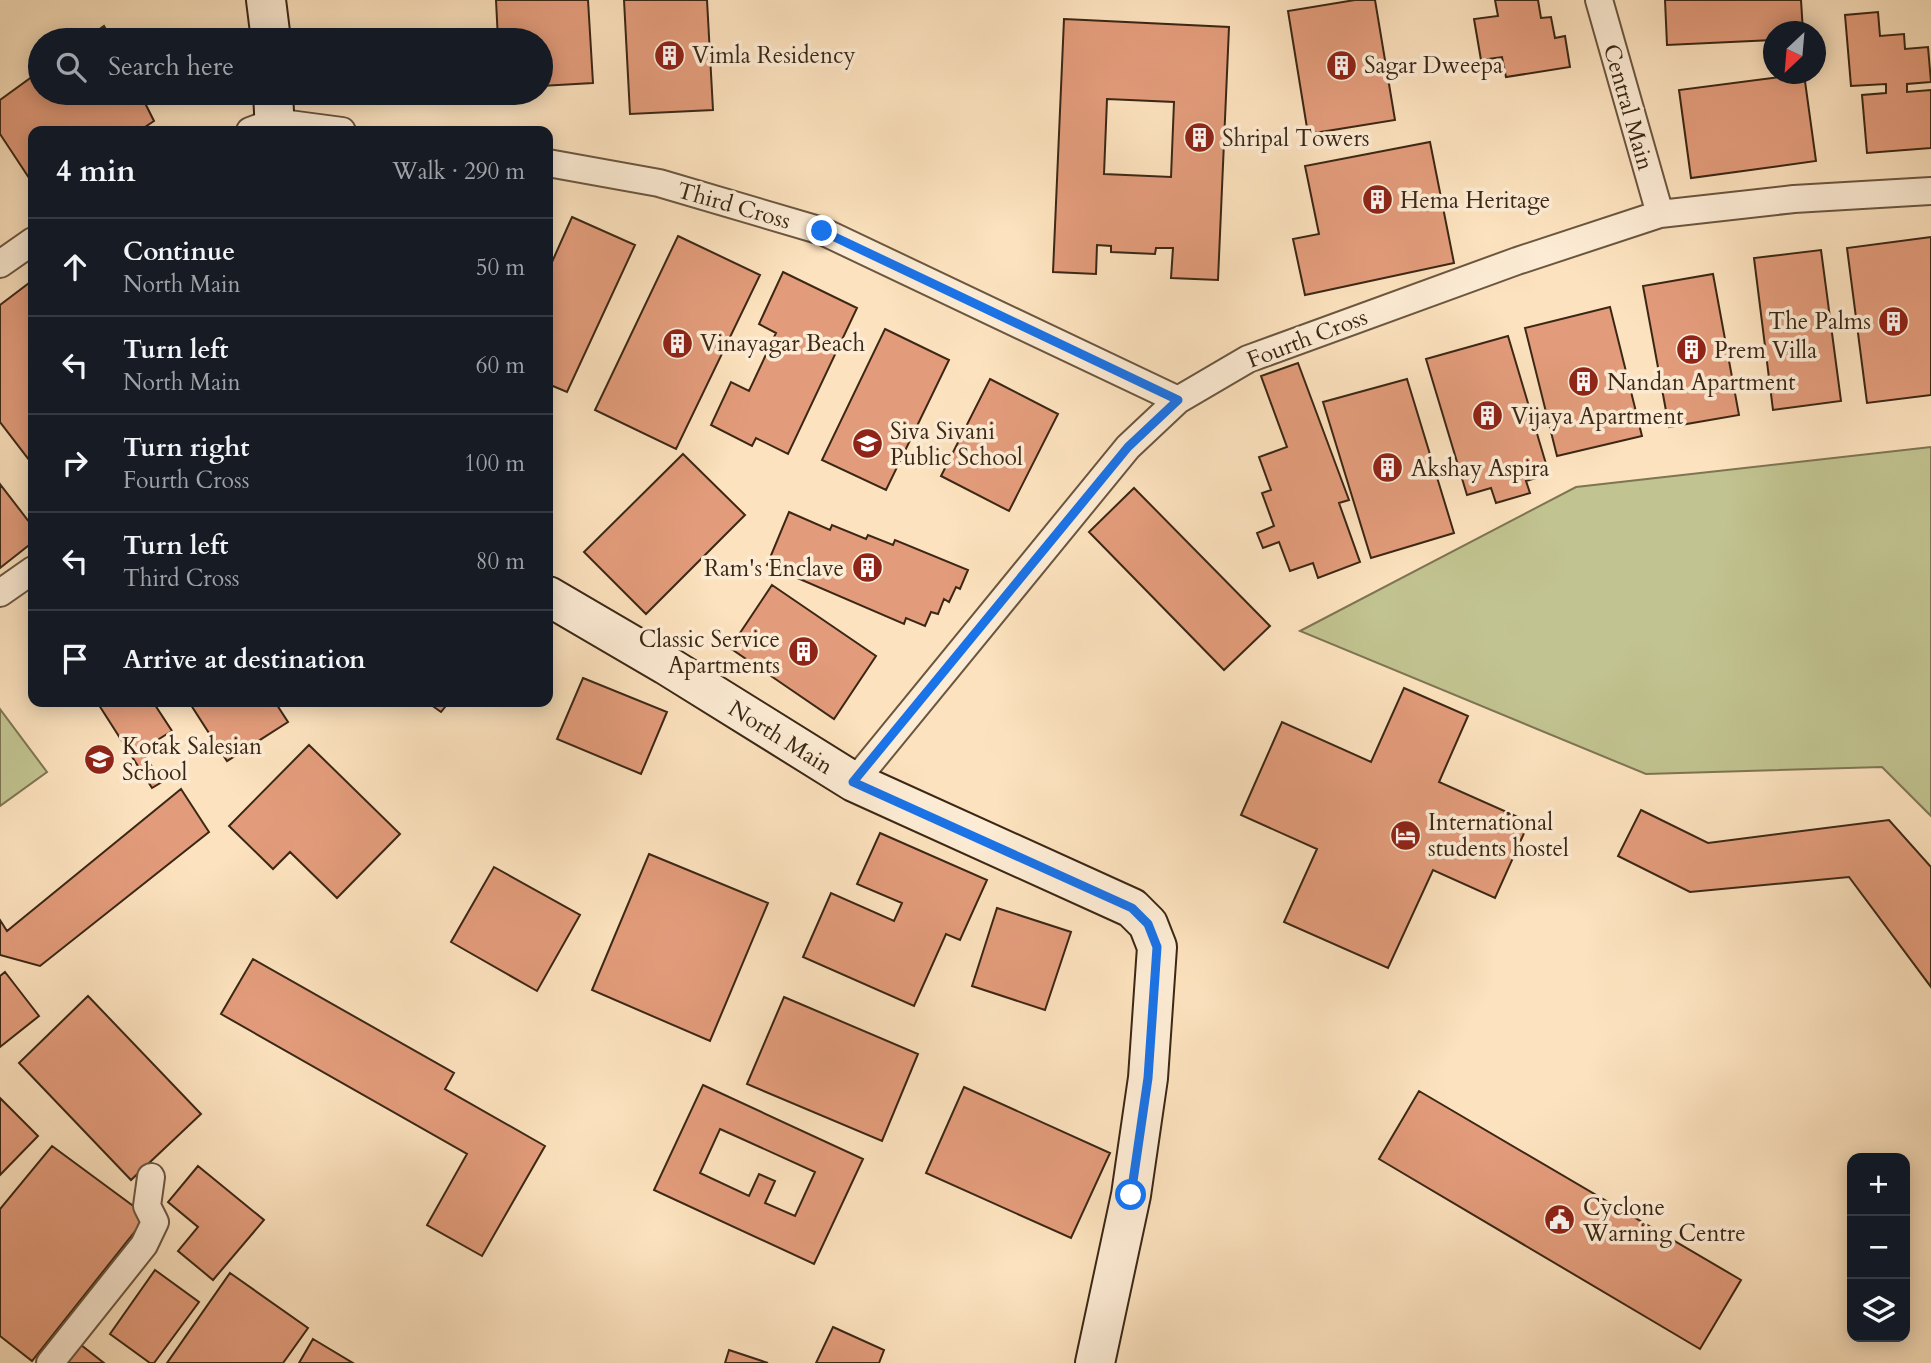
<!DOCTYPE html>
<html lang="en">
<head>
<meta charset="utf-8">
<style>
  :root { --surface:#171b24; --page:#242831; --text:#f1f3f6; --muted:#9ea1a6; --line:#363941 }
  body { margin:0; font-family:Cardo,serif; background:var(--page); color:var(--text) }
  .controls { position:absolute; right:21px; bottom:21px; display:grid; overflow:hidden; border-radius:14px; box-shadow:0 4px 18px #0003 }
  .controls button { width:63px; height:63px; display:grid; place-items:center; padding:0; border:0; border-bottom:2px solid var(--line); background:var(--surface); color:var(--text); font:35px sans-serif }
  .compass { position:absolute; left:1763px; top:21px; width:63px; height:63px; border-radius:50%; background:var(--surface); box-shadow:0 4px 18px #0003; rotate:206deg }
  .stop { position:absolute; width:21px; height:21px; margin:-16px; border:5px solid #1a73e8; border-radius:50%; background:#fff }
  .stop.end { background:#1a73e8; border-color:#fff; box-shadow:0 2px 7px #0008 }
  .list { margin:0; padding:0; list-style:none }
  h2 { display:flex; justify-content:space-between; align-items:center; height:91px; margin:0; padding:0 28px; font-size:30px }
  h2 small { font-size:23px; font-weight:400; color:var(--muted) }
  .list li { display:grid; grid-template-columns:46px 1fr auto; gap:21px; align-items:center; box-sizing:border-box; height:98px; padding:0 28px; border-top:2px solid var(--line) }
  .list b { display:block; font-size:26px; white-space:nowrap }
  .list p { margin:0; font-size:23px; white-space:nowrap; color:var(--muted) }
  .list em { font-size:23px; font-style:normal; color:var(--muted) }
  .icon { flex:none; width:38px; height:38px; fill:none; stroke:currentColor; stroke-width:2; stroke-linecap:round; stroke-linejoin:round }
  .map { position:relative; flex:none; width:1931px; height:1363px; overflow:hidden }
  .search { position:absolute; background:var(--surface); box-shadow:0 4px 18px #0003; left:28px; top:28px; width:525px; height:77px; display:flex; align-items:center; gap:18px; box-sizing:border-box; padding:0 24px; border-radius:38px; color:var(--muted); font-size:26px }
  .panel { position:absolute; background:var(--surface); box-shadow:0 4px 18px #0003; left:28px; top:126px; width:525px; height:581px; border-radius:14px }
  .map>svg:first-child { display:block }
  .green { fill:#c1c390; stroke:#7e7552; stroke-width:2 }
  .building { fill:#e39c7b; stroke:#3b2715; stroke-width:2; fill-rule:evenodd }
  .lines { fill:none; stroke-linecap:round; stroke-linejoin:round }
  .street-casing { stroke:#6b563f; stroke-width:30 }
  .secondary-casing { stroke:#3b2715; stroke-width:42 }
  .street { stroke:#fdecd5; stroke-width:26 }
  .secondary { stroke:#fdecd5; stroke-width:38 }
  .route { stroke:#1a73e8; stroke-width:9 }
  .labels { text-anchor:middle; stroke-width:7; stroke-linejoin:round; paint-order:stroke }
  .poi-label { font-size:23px; fill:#3b2715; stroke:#fdecd5; text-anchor:start }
  .street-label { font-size:23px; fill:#3b2715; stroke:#fdecd5 }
</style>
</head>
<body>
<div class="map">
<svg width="1931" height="1363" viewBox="0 0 1931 1363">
  <rect width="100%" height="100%" fill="#fce2be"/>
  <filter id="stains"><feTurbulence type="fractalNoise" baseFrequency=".00286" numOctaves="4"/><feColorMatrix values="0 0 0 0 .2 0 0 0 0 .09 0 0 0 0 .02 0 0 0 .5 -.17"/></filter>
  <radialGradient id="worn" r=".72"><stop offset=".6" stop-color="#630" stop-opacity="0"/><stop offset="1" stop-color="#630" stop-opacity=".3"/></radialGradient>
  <path class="green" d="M 1931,447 L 1931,816 L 1882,767 L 1646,774 L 1300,631 L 1576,487 Z
    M 0,709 L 47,772 L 0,806 Z"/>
  <path class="building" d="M 496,0 L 588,0 L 593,83 L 541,86 L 541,40 L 498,40 Z
    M 624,0 L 707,0 L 713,110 L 630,114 Z
    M 1355,0 L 1375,0 L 1395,120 L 1308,134 L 1288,11 Z
    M 1495,0 L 1538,0 L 1541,18 L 1551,17 L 1555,38 L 1565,36 L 1570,67 L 1506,77 L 1502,57 L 1481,60 L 1474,19 L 1498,16 Z
    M 1665,0 L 1801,0 L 1803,32 L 1773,32 L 1773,40 L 1667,45 Z
    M 1878,12 L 1880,36 L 1904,34 L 1905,49 L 1928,47 L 1931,82 L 1907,84 L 1907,92 L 1931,90 L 1931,148 L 1867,153 L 1862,95 L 1886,93 L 1886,84 L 1851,86 L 1845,15 Z
    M 1064,19 L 1229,27 L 1218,280 L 1171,278 L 1173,248 L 1156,248 L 1155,254 L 1111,252 L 1111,246 L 1097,245 L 1096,274 L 1053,272 ZM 1107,99 L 1174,102 L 1171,177 L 1104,174 Z
    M 104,26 L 112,40 L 84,40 Z
    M 40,71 L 40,93 L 140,93 L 154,121 L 139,131 L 33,131 L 33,184 L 0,134 L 0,100 Z
    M 1804,74 L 1816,161 L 1691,178 L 1679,90 Z
    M 1430,142 L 1454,263 L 1305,295 L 1293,239 L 1319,234 L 1305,166 Z
    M 572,217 L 635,245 L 567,392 L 548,384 L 548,271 Z
    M 678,236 L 760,275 L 676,449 L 595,410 Z
    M 1931,237 L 1931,395 L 1867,403 L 1847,248 Z
    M 1821,250 L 1841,401 L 1773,410 L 1754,258 Z
    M 783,272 L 857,308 L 788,454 L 756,438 L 752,446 L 711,425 L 731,382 L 749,391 L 776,333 L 759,324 Z
    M 1713,274 L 1739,415 L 1669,427 L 1643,286 Z
    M 33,280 L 33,465 L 0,422 L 0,305 Z
    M 1610,307 L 1642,436 L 1557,456 L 1525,328 Z
    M 885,329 L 949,360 L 886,490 L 822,460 Z
    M 1508,336 L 1549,474 L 1526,481 L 1530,493 L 1496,503 L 1491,488 L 1467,495 L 1426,359 Z
    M 1298,363 L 1349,500 L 1339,503 L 1360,562 L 1318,578 L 1313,563 L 1290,571 L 1279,542 L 1263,548 L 1257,533 L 1274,526 L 1262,493 L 1271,490 L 1259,457 L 1287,447 L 1261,376 Z
    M 990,379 L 1058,414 L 1009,511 L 941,476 Z
    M 1407,379 L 1454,533 L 1371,558 L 1323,402 Z
    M 683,454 L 745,515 L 646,614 L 584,552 Z
    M 0,484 L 33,527 L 33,542 L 0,568 Z
    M 1134,488 L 1270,626 L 1224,670 L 1089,532 Z
    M 789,512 L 830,530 L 832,525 L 866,539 L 868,535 L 893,545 L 895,540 L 968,570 L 960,589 L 956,587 L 949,602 L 944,599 L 938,614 L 931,612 L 925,626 L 906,618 L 904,624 L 767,565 Z
    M 772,585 L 876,656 L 834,719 L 730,648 Z
    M 583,678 L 667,712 L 641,774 L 557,739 Z
    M 1404,688 L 1468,716 L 1439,782 L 1529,822 L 1495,898 L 1433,870 L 1388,968 L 1284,922 L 1317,849 L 1241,815 L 1282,722 L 1371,762 Z
    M 97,702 L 153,702 L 172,731 L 141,750 L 162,782 L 152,788 Z
    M 189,702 L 275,702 L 288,722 L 227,761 Z
    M 427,702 L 449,702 L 441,712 Z
    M 309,745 L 400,834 L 337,898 L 290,852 L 273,869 L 229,826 Z
    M 181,789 L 209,832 L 40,966 L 0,955 L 0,920 L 7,931 Z
    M 1641,810 L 1708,843 L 1889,820 L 1931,867 L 1931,987 L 1849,877 L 1690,892 L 1618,856 Z
    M 880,833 L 987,880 L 960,940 L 946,934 L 914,1006 L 803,957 L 831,893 L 894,921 L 902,903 L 857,884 Z
    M 649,854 L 768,903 L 710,1041 L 592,990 Z
    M 494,867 L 580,915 L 537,991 L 451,942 Z
    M 997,908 L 1071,932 L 1045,1010 L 972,986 Z
    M 253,959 L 454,1073 L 445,1089 L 545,1146 L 482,1256 L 427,1225 L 467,1154 L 221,1014 Z
    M 5,972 L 39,1016 L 0,1047 L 0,976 Z
    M 88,996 L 201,1114 L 131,1180 L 19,1063 Z
    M 784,997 L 918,1054 L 882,1141 L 747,1084 Z
    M 703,1085 L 863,1159 L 814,1264 L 654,1190 ZM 720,1129 L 815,1172 L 795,1216 L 765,1203 L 775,1181 L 759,1174 L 749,1196 L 700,1173 Z
    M 964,1087 L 1110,1153 L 1071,1238 L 926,1173 Z
    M 1419,1091 L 1741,1280 L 1700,1349 L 1379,1159 Z
    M 0,1098 L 38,1136 L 0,1175 Z
    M 52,1146 L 155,1222 L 144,1220 L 32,1361 L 0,1336 L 0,1209 Z
    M 198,1166 L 264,1220 L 213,1280 L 178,1251 L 198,1227 L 168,1202 Z
    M 155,1270 L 199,1302 L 154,1363 L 150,1363 L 110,1334 Z
    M 230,1273 L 308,1328 L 283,1363 L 167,1363 Z
    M 833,1327 L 884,1350 L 879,1363 L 816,1363 Z
    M 313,1339 L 353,1363 L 299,1363 Z
    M 76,1341 L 104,1363 L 59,1363 Z
    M 729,1350 L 768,1363 L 725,1363 Z"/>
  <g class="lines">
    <defs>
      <path id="street" d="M 1599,0 L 1660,214
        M 250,131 L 274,122 L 342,131
        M 548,163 L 659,183 L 822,231 L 1178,400
        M 0,264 L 33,241
        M 0,593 L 33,570
        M 854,782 L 1128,447 L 1178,400 L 1248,359 L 1517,261 L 1660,214 L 1794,199 L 1931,191
        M 50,1363 L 144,1245 L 155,1222 L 147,1206 L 151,1177"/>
      <path id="secondary" d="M 266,0 L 271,40
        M 273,93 L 275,131
        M 548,596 L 666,665 L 854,782 L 1132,908 L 1148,924 L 1157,947 L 1148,1078 L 1131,1195 L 1095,1363"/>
    </defs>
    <use href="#street" class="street-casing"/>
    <use href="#secondary" class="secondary-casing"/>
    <use href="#street" class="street"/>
    <use href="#secondary" class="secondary"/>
  </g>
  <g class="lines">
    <path class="route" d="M 822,231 L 1178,400 L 1128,447 L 853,782 L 1132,908 L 1148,924 L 1157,947 L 1148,1078 L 1131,1195"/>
  </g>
  <defs>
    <symbol id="building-disc" viewBox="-11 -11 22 22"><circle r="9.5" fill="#8f2418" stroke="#fdecd5"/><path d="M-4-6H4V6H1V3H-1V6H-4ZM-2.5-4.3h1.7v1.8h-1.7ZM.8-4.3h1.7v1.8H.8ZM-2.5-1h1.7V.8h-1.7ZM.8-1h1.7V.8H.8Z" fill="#fff"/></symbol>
    <symbol id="school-disc" viewBox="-11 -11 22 22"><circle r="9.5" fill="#8f2418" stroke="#fdecd5"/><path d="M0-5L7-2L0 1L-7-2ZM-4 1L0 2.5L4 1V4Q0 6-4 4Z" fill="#fff"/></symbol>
    <symbol id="hotel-disc" viewBox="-11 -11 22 22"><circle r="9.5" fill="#8f2418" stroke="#fdecd5"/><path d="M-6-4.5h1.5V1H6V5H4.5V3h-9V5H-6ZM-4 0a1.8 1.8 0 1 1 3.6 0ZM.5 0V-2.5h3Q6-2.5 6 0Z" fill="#fff"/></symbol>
    <symbol id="civic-disc" viewBox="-11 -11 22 22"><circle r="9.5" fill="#8f2418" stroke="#fdecd5"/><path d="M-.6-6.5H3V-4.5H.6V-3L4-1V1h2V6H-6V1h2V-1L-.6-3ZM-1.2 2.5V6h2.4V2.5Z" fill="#fff"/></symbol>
  </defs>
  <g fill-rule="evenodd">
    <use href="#building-disc" x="652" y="38" width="35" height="35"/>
    <use href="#building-disc" x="1324" y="48" width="35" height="35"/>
    <use href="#building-disc" x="1182" y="120" width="35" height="35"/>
    <use href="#building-disc" x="1360" y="182" width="35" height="35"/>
    <use href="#building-disc" x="1876" y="304" width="35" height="35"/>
    <use href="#building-disc" x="660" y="326" width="35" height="35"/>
    <use href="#building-disc" x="1674" y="332" width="35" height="35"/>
    <use href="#building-disc" x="1566" y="364" width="35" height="35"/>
    <use href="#building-disc" x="1470" y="398" width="35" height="35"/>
    <use href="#school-disc" x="850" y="426" width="35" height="35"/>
    <use href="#building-disc" x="1370" y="450" width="35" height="35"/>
    <use href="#building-disc" x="850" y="550" width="35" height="35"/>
    <use href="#building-disc" x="786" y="634" width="35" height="35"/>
    <use href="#school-disc" x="82" y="742" width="35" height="35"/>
    <use href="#hotel-disc" x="1388" y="818" width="35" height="35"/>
    <use href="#civic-disc" x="1542" y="1202" width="35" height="35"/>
  </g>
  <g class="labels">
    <g class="poi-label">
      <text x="692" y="63">Vimla Residency</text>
      <text x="1364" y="73">Sagar Dweepa</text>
      <text x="1222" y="146">Shripal Towers</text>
      <text x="1400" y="208">Hema Heritage</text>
      <text x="1871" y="329" text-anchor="end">The Palms</text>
      <text x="700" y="351">Vinayagar Beach</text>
      <text x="1714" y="358">Prem Villa</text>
      <text x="1607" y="390">Nandan Apartment</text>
      <text x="1511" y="424">Vijaya Apartment</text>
      <text x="890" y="439">Siva Sivani<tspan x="890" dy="26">Public School</tspan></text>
      <text x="1411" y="476">Akshay Aspira</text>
      <text x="844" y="576" text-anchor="end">Ram's Enclave</text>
      <text x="780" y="647" text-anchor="end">Classic Service<tspan x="780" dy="26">Apartments</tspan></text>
      <text x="122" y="754">Kotak Salesian<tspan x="122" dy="26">School</tspan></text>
      <text x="1428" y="830">International<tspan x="1428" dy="26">students hostel</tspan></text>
      <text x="1583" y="1215">Cyclone<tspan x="1583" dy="26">Warning Centre</tspan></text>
    </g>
    <g class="street-label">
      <text transform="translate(1629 107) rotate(74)" y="8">Central Main</text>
      <text transform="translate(734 205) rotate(16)" y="8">Third Cross</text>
      <text transform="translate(1307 338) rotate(-21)" y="8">Fourth Cross</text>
      <text transform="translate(781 737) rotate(32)" y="8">North Main</text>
    </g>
  </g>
  <rect width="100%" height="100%" filter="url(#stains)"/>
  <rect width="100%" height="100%" fill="url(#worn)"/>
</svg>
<div class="controls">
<button>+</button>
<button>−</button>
<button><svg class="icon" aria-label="layers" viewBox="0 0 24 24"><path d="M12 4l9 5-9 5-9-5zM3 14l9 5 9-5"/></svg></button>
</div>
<svg class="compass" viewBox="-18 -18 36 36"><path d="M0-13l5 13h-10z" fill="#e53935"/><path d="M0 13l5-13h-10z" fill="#9ea1a6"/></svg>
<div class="stop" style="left:1131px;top:1195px"></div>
<div class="stop end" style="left:822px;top:231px"></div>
<div class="search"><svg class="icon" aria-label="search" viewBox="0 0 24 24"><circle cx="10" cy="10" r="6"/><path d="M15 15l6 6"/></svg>Search here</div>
<section class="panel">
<h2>4 min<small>Walk · 290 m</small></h2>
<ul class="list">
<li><svg class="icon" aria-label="ahead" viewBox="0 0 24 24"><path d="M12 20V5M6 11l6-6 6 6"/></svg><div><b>Continue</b><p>North Main</p></div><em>50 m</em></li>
<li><svg class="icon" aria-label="left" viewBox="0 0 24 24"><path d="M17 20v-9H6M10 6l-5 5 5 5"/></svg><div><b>Turn left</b><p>North Main</p></div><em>60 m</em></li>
<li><svg class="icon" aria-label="right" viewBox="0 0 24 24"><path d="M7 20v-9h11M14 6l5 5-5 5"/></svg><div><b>Turn right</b><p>Fourth Cross</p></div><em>100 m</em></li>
<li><svg class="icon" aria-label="left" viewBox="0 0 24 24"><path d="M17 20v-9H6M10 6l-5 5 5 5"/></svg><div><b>Turn left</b><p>Third Cross</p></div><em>80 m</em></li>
<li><svg class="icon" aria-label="arrive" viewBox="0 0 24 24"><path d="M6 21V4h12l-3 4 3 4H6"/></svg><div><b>Arrive at destination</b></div></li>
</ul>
</section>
</div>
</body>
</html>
